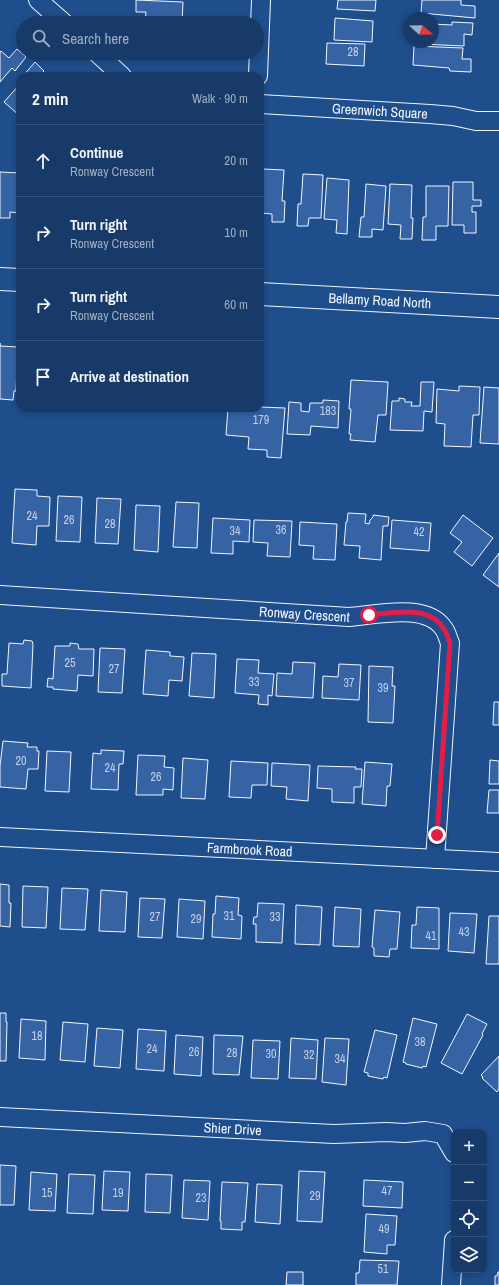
<!DOCTYPE html>
<html lang="en">
<head>
<meta charset="utf-8">
<style>
  :root { --surface:#173a69; --page:#244571; --text:#f1f3f6; --muted:#9eadc0; --line:#36547d }
  body { margin:0; font-family:"Archivo Narrow",sans-serif; background:var(--page); color:var(--text) }
  .controls { position:absolute; right:12px; bottom:12px; display:grid; overflow:hidden; border-radius:8px; box-shadow:0 2px 6px #0003 }
  .controls button { width:36px; height:36px; display:grid; place-items:center; padding:0; border:0; border-bottom:1px solid var(--line); background:var(--surface); color:var(--text); font:20px sans-serif }
  .compass { position:absolute; left:403px; top:12px; width:36px; height:36px; border-radius:50%; background:var(--surface); box-shadow:0 2px 6px #0003; rotate:110deg }
  .stop { position:absolute; width:12px; height:12px; margin:-9px; border:3px solid #e11d48; border-radius:50%; background:#fff }
  .stop.end { background:#e11d48; border-color:#fff; box-shadow:0 1px 4px #0008 }
  .list { margin:0; padding:0; list-style:none }
  h2 { display:flex; justify-content:space-between; align-items:center; height:52px; margin:0; padding:0 16px; font-size:17px }
  h2 small { font-size:13px; font-weight:400; color:var(--muted) }
  .list li { display:grid; grid-template-columns:26px 1fr auto; gap:12px; align-items:center; box-sizing:border-box; height:72px; padding:0 16px; border-top:1px solid var(--line) }
  .list b { display:block; font-size:15px; white-space:nowrap }
  .list p { margin:0; font-size:13px; white-space:nowrap; color:var(--muted) }
  .list em { font-size:13px; font-style:normal; color:var(--muted) }
  .icon { flex:none; width:22px; height:22px; fill:none; stroke:currentColor; stroke-width:2; stroke-linecap:round; stroke-linejoin:round }
  .map { position:relative; flex:none; width:499px; height:1285px; overflow:hidden }
  .search { position:absolute; background:var(--surface); box-shadow:0 2px 6px #0003; left:16px; top:16px; width:248px; height:44px; display:flex; align-items:center; gap:10px; box-sizing:border-box; padding:0 14px; border-radius:22px; color:var(--muted); font-size:15px }
  .panel { position:absolute; background:var(--surface); box-shadow:0 2px 6px #0003; left:16px; top:72px; width:248px; height:340px; border-radius:12px }
  .map>svg:first-child { display:block }
  .building { fill:#3563a3; stroke:#f2f6ff }
  .lines { fill:none; stroke-linecap:round; stroke-linejoin:round }
  .minor-casing { stroke:#f2f6ff; stroke-width:20 }
  .tertiary-casing { stroke:#f2f6ff; stroke-width:24 }
  .minor { stroke:#1f4e8c; stroke-width:18 }
  .tertiary { stroke:#1f4e8c; stroke-width:22 }
  .route { stroke:#e11d48; stroke-width:5 }
  .labels { text-anchor:middle; stroke-width:3; stroke-linejoin:round; paint-order:stroke }
  .number-label { font-size:12px; fill:#c3d1e8 }
  .street-label { font-size:14px; fill:#f2f6ff; stroke:#1f4e8c }
</style>
</head>
<body>
<div class="map">
<svg width="499" height="1285" viewBox="0 0 499 1285">
  <rect width="100%" height="100%" fill="#1f4e8c"/>
  <path class="building" d="M 136,0 L 183,2 L 182,23 L 145,21 L 146,12 L 136,12 Z
    M 338,0 L 376,0 L 375,11 L 337,9 Z
    M 422,0 L 461,0 L 461,5 L 475,6 L 475,18 L 421,13 Z
    M 335,18 L 373,21 L 372,42 L 334,40 Z
    M 452,22 L 473,23 L 472,35 L 464,34 L 464,46 L 420,44 L 420,42 L 433,42 L 433,24 L 452,25 Z
    M 327,43 L 365,44 L 364,66 L 326,64 Z
    M 414,46 L 463,48 L 462,59 L 471,59 L 471,72 L 450,71 L 449,68 L 413,65 Z
    M 17,49 L 26,57 L 15,71 L 12,68 L 0,82 L 0,52 L 1,51 L 9,58 Z
    M 35,62 L 44,71 L 40,76 L 23,76 Z
    M 20,84 L 20,116 L 4,102 Z
    M 263,169 L 284,170 L 282,201 L 285,201 L 284,222 L 272,222 L 272,214 L 261,213 Z
    M 0,172 L 20,173 L 20,213 L 10,212 L 10,218 L 0,218 Z
    M 303,174 L 323,175 L 321,218 L 309,218 L 308,226 L 297,226 L 298,204 L 301,204 Z
    M 327,178 L 349,180 L 347,234 L 336,233 L 337,220 L 324,219 Z
    M 453,182 L 473,182 L 473,200 L 481,200 L 481,206 L 472,206 L 472,212 L 476,212 L 476,233 L 464,233 L 464,225 L 452,225 Z
    M 366,184 L 386,186 L 383,230 L 372,229 L 372,237 L 359,237 L 361,217 L 364,217 Z
    M 390,184 L 412,185 L 411,218 L 413,218 L 412,239 L 400,239 L 401,225 L 388,224 Z
    M 426,186 L 449,186 L 448,226 L 436,226 L 436,240 L 422,240 L 423,217 L 426,217 Z
    M 0,343 L 0,346 L 18,347 L 16,391 L 14,391 L 13,400 L 0,399 Z
    M 351,380 L 388,382 L 386,415 L 378,415 L 375,442 L 350,440 L 351,434 L 349,434 L 351,409 L 349,409 Z
    M 421,382 L 434,382 L 432,412 L 424,411 L 423,431 L 390,430 L 392,401 L 399,401 L 399,398 L 405,399 L 405,402 L 412,402 L 411,406 L 420,406 Z
    M 459,386 L 480,387 L 479,415 L 473,415 L 471,447 L 444,446 L 445,424 L 436,423 L 437,389 L 459,391 Z
    M 484,387 L 499,388 L 499,444 L 480,443 Z
    M 323,400 L 339,401 L 338,428 L 311,426 L 310,435 L 287,434 L 289,402 L 301,403 L 301,411 L 309,412 L 310,403 L 323,403 Z
    M 260,407 L 285,408 L 281,458 L 267,457 L 267,450 L 248,449 L 249,437 L 226,435 L 228,408 L 260,408 Z
    M 15,489 L 37,490 L 37,496 L 50,497 L 49,526 L 37,526 L 36,545 L 12,543 Z
    M 58,496 L 82,497 L 80,542 L 56,541 Z
    M 97,498 L 121,499 L 118,544 L 95,543 Z
    M 176,502 L 199,503 L 197,548 L 173,547 Z
    M 136,505 L 160,506 L 158,552 L 134,550 Z
    M 348,513 L 366,514 L 365,523 L 369,524 L 370,520 L 373,517 L 373,515 L 389,517 L 388,526 L 383,526 L 381,560 L 359,558 L 360,546 L 344,545 L 346,522 L 347,522 Z
    M 463,515 L 493,538 L 472,566 L 454,552 L 462,542 L 450,533 Z
    M 213,518 L 250,520 L 249,542 L 233,541 L 233,554 L 211,553 Z
    M 254,520 L 292,521 L 290,557 L 267,556 L 268,543 L 253,542 Z
    M 392,520 L 431,523 L 429,551 L 390,548 Z
    M 300,522 L 337,524 L 335,560 L 313,559 L 314,546 L 299,545 Z
    M 499,553 L 499,587 L 483,575 Z
    M 24,640 L 32,641 L 33,644 L 31,688 L 2,686 L 2,674 L 7,674 L 9,643 L 23,644 Z
    M 70,643 L 78,644 L 79,649 L 94,649 L 93,676 L 78,675 L 77,691 L 53,689 L 53,687 L 47,687 L 48,678 L 53,679 L 55,646 L 70,646 Z
    M 100,648 L 125,649 L 122,693 L 98,692 Z
    M 146,650 L 170,652 L 170,656 L 184,657 L 182,681 L 169,680 L 168,696 L 143,694 Z
    M 192,653 L 216,654 L 214,698 L 189,696 Z
    M 237,659 L 259,660 L 258,673 L 274,674 L 272,696 L 268,695 L 268,705 L 258,704 L 259,695 L 235,693 Z
    M 293,662 L 315,663 L 313,698 L 276,696 L 277,673 L 292,674 Z
    M 339,664 L 361,665 L 359,700 L 322,698 L 323,676 L 338,677 Z
    M 369,666 L 393,667 L 392,686 L 395,686 L 393,723 L 368,722 Z
    M 494,702 L 499,702 L 499,725 L 493,725 Z
    M 3,741 L 28,743 L 27,747 L 37,747 L 37,751 L 39,751 L 38,769 L 28,769 L 26,789 L 0,787 L 0,766 Z
    M 101,750 L 124,751 L 123,764 L 119,764 L 118,790 L 91,789 L 93,753 L 101,754 Z
    M 47,751 L 71,752 L 69,792 L 45,791 Z
    M 138,755 L 165,756 L 164,767 L 174,768 L 173,790 L 163,789 L 163,795 L 136,795 Z
    M 183,758 L 208,760 L 205,799 L 181,798 Z
    M 490,760 L 499,761 L 499,784 L 489,784 Z
    M 231,761 L 268,763 L 267,785 L 252,785 L 251,798 L 229,797 Z
    M 365,762 L 392,764 L 390,786 L 387,786 L 386,806 L 362,804 Z
    M 272,763 L 310,765 L 308,801 L 286,799 L 287,787 L 271,786 Z
    M 318,766 L 356,767 L 355,769 L 362,769 L 361,787 L 354,787 L 354,803 L 332,802 L 332,789 L 317,788 Z
    M 489,790 L 499,790 L 499,813 L 487,813 Z
    M 0,884 L 9,885 L 9,903 L 11,903 L 10,927 L 0,926 Z
    M 23,886 L 48,887 L 46,928 L 22,927 Z
    M 62,888 L 88,889 L 85,930 L 60,929 Z
    M 101,890 L 127,892 L 125,932 L 99,931 Z
    M 216,896 L 239,898 L 238,915 L 242,916 L 241,939 L 212,937 L 213,914 L 215,914 Z
    M 140,898 L 165,899 L 162,938 L 138,937 Z
    M 179,899 L 205,901 L 203,939 L 177,937 Z
    M 258,903 L 284,904 L 282,943 L 256,942 L 256,924 L 253,924 L 254,917 L 257,917 Z
    M 296,905 L 322,907 L 320,945 L 295,944 Z
    M 335,907 L 361,909 L 359,947 L 333,946 Z
    M 417,907 L 439,908 L 439,949 L 411,948 L 412,925 L 416,925 Z
    M 375,910 L 400,912 L 397,949 L 390,949 L 389,957 L 374,956 L 374,948 L 372,947 Z
    M 450,913 L 477,914 L 474,953 L 448,951 Z
    M 489,916 L 499,916 L 499,964 L 486,964 Z
    M 0,1013 L 6,1013 L 6,1022 L 7,1022 L 6,1061 L 0,1061 Z
    M 467,1014 L 487,1024 L 482,1034 L 483,1035 L 462,1074 L 441,1063 Z
    M 413,1018 L 437,1024 L 426,1067 L 423,1066 L 422,1068 L 406,1064 L 406,1063 L 403,1062 Z
    M 21,1019 L 46,1021 L 45,1060 L 19,1058 Z
    M 63,1022 L 88,1024 L 85,1062 L 60,1060 Z
    M 97,1028 L 123,1030 L 120,1068 L 94,1066 Z
    M 138,1029 L 166,1031 L 164,1071 L 136,1069 Z
    M 375,1030 L 397,1035 L 387,1078 L 384,1077 L 383,1079 L 368,1076 L 368,1073 L 364,1072 Z
    M 176,1035 L 203,1037 L 201,1076 L 174,1074 Z
    M 214,1035 L 243,1036 L 239,1075 L 213,1074 Z
    M 291,1038 L 318,1040 L 316,1079 L 289,1078 Z
    M 325,1038 L 349,1039 L 346,1085 L 322,1082 Z
    M 253,1040 L 280,1041 L 278,1079 L 251,1078 Z
    M 499,1056 L 499,1089 L 497,1092 L 482,1078 L 483,1077 L 481,1075 Z
    M 0,1165 L 16,1166 L 14,1205 L 0,1205 Z
    M 104,1171 L 130,1172 L 128,1211 L 102,1210 Z
    M 299,1171 L 325,1172 L 322,1222 L 297,1221 Z
    M 31,1172 L 57,1174 L 55,1211 L 29,1210 Z
    M 69,1174 L 95,1175 L 93,1214 L 67,1213 Z
    M 146,1174 L 172,1175 L 170,1213 L 145,1212 Z
    M 184,1180 L 210,1181 L 208,1220 L 182,1218 Z
    M 364,1180 L 403,1182 L 402,1208 L 363,1206 Z
    M 222,1182 L 248,1183 L 245,1222 L 242,1222 L 242,1230 L 221,1229 L 221,1221 L 220,1221 Z
    M 257,1184 L 282,1185 L 280,1224 L 255,1222 Z
    M 366,1214 L 397,1216 L 395,1245 L 387,1245 L 387,1254 L 364,1252 Z
    M 360,1260 L 399,1261 L 397,1285 L 356,1285 L 356,1273 L 359,1273 Z
    M 287,1272 L 303,1272 L 303,1285 L 286,1285 Z
    M 498,1272 L 499,1272 L 499,1285 L 495,1285 L 495,1276 L 497,1276 Z"/>
  <g class="lines">
    <defs>
      <g id="minor">
        <path d="M 38,0 L 64,23"/>
        <path d="M 97,53 L 122,76"/>
        <path d="M 258,76 L 261,0"/>
        <path id="s1" d="M 260,104 L 430,114 L 453,116 L 476,121 L 499,121"/>
        <path id="s2" d="M 0,595 L 349,617 C 376,615 427,602 444,629 C 447,633 448,639 450,643 L 435,859"/>
        <path id="s3" d="M 0,837 L 499,862"/>
        <path id="s4" d="M 0,1117 L 334,1134 L 386,1132 L 405,1133 L 425,1131 L 443,1134 L 454,1153"/>
        <path d="M 451,1285 L 454,1240"/>
      </g>
      <g id="tertiary">
        <path d="M 0,279 L 20,280"/>
        <path id="s5" d="M 260,294 L 499,307"/>
      </g>
    </defs>
    <use href="#minor" class="minor-casing"/>
    <use href="#tertiary" class="tertiary-casing"/>
    <use href="#minor" class="minor"/>
    <use href="#tertiary" class="tertiary"/>
  </g>
  <g class="lines">
    <path class="route" d="M 369,615 C 393,613 429,604 444,629 C 447,633 448,639 450,643 L 437,835"/>
  </g>
  <g class="labels">
    <g class="number-label">
      <text x="353" y="56">28</text>
      <text x="328" y="415">183</text>
      <text x="261" y="424">179</text>
      <text x="32" y="520">24</text>
      <text x="69" y="524">26</text>
      <text x="110" y="528">28</text>
      <text x="281" y="534">36</text>
      <text x="235" y="535">34</text>
      <text x="419" y="536">42</text>
      <text x="70" y="667">25</text>
      <text x="114" y="673">27</text>
      <text x="254" y="686">33</text>
      <text x="349" y="687">37</text>
      <text x="383" y="692">39</text>
      <text x="21" y="765">20</text>
      <text x="110" y="772">24</text>
      <text x="156" y="781">26</text>
      <text x="229" y="920">31</text>
      <text x="155" y="921">27</text>
      <text x="275" y="921">33</text>
      <text x="196" y="923">29</text>
      <text x="464" y="936">43</text>
      <text x="431" y="940">41</text>
      <text x="37" y="1040">18</text>
      <text x="420" y="1046">38</text>
      <text x="152" y="1053">24</text>
      <text x="194" y="1056">26</text>
      <text x="232" y="1057">28</text>
      <text x="271" y="1058">30</text>
      <text x="309" y="1059">32</text>
      <text x="340" y="1063">34</text>
      <text x="387" y="1195">47</text>
      <text x="47" y="1197">15</text>
      <text x="118" y="1197">19</text>
      <text x="315" y="1200">29</text>
      <text x="201" y="1202">23</text>
      <text x="384" y="1233">49</text>
      <text x="383" y="1273">51</text>
    </g>
    <g class="street-label">
      <text dy="5" stroke="none"><textPath href="#s1" startOffset="120">Greenwich Square</textPath></text>
      <text dy="5" stroke="none"><textPath href="#s5" startOffset="120">Bellamy Road North</textPath></text>
      <text dy="5" stroke="none"><textPath href="#s2" startOffset="305">Ronway Crescent</textPath></text>
      <text dy="5" stroke="none"><textPath href="#s3" startOffset="250">Farmbrook Road</textPath></text>
      <text dy="5" stroke="none"><textPath href="#s4" startOffset="233">Shier Drive</textPath></text>
    </g>
  </g>
</svg>
<div class="controls">
<button>+</button>
<button>−</button>
<button><svg class="icon" aria-label="locate" viewBox="0 0 24 24"><circle cx="12" cy="12" r="6"/><path d="M12 2v4M12 18v4M2 12h4M18 12h4"/></svg></button>
<button><svg class="icon" aria-label="layers" viewBox="0 0 24 24"><path d="M12 4l9 5-9 5-9-5zM3 14l9 5 9-5"/></svg></button>
</div>
<svg class="compass" viewBox="-18 -18 36 36"><path d="M0-13l5 13h-10z" fill="#e53935"/><path d="M0 13l5-13h-10z" fill="#9eadc0"/></svg>
<div class="stop" style="left:369px;top:615px"></div>
<div class="stop end" style="left:437px;top:835px"></div>
<div class="search"><svg class="icon" aria-label="search" viewBox="0 0 24 24"><circle cx="10" cy="10" r="6"/><path d="M15 15l6 6"/></svg>Search here</div>
<section class="panel">
<h2>2 min<small>Walk · 90 m</small></h2>
<ul class="list">
<li><svg class="icon" aria-label="ahead" viewBox="0 0 24 24"><path d="M12 20V5M6 11l6-6 6 6"/></svg><div><b>Continue</b><p>Ronway Crescent</p></div><em>20 m</em></li>
<li><svg class="icon" aria-label="right" viewBox="0 0 24 24"><path d="M7 20v-9h11M14 6l5 5-5 5"/></svg><div><b>Turn right</b><p>Ronway Crescent</p></div><em>10 m</em></li>
<li><svg class="icon" aria-label="right" viewBox="0 0 24 24"><path d="M7 20v-9h11M14 6l5 5-5 5"/></svg><div><b>Turn right</b><p>Ronway Crescent</p></div><em>60 m</em></li>
<li><svg class="icon" aria-label="arrive" viewBox="0 0 24 24"><path d="M6 21V4h12l-3 4 3 4H6"/></svg><div><b>Arrive at destination</b></div></li>
</ul>
</section>
</div>
</body>
</html>
